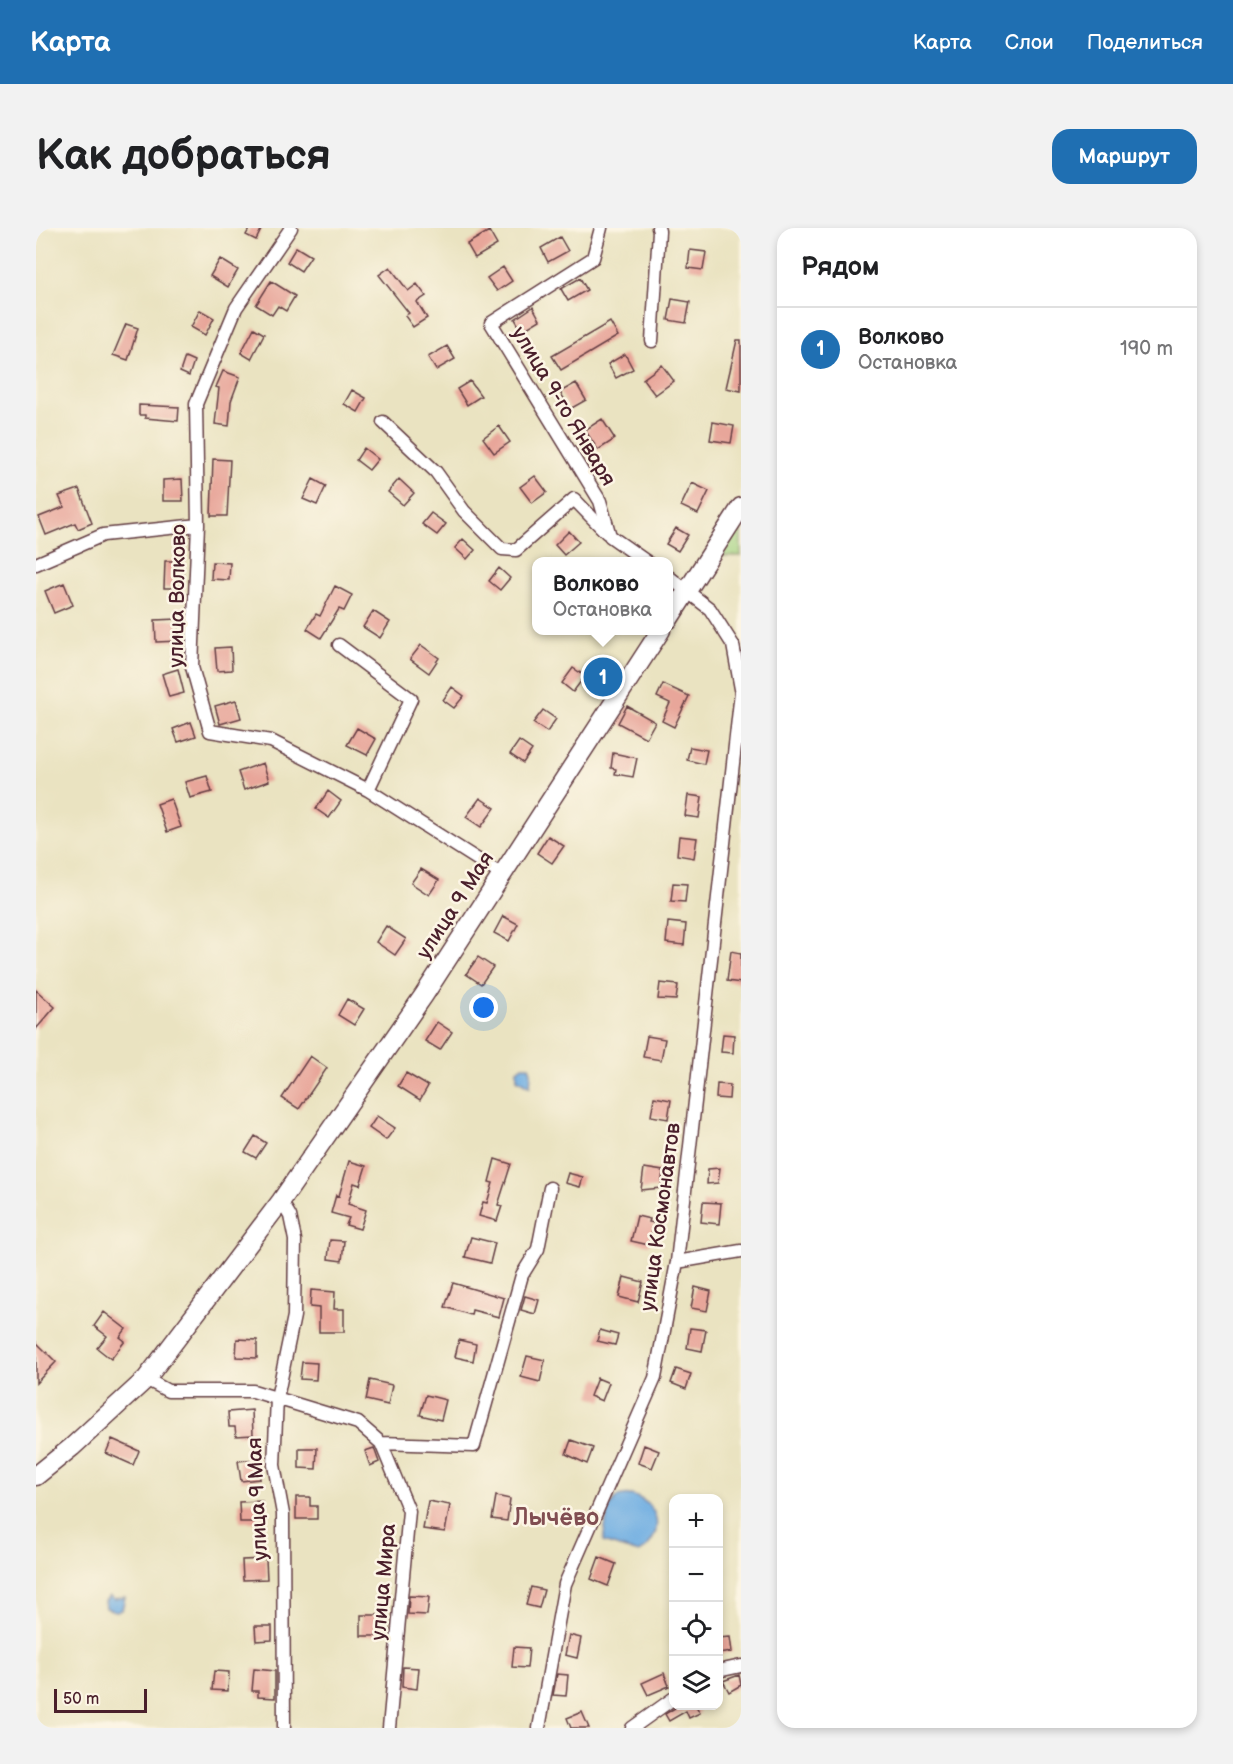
<!DOCTYPE html>
<html lang="ru">
<head>
<meta charset="utf-8">
<style>
  :root { --surface:#fff; --page:#f2f2f2; --text:#202124; --muted:#757577; --line:#e0e0e0; --accent:#1f6fb2 }
  body { margin:0; font-family:"Balsamiq Sans",sans-serif; background:var(--page); color:var(--text) }
  .controls { position:absolute; right:18px; bottom:18px; display:grid; overflow:hidden; border-radius:12px; box-shadow:0 3px 9px #0003 }
  .controls button { width:54px; height:54px; display:grid; place-items:center; padding:0; border:0; border-bottom:2px solid var(--line); background:var(--surface); color:var(--text); font:30px sans-serif }
  .scale { position:absolute; left:18px; bottom:15px; width:93px; box-sizing:border-box; padding-left:6px; border:3px solid #4a1f2b; border-top:0; font-size:16px; line-height:21px; white-space:nowrap; color:#4a1f2b; -webkit-text-stroke:4px #fcf5e5; paint-order:stroke }
  .you { position:absolute; left:448px; top:780px; width:21px; height:21px; margin:-15px; border:4px solid #fff; border-radius:50%; background:#1a73e8; box-shadow:0 0 0 9px #1a73e833 }
  .badge { display:grid; place-items:center; width:39px; height:39px; border-radius:50%; background:var(--accent); color:#fff; font-size:20px; font-weight:700 }
  .pin { position:absolute; translate:-50% -50%; border:3px solid #fff; box-shadow:0 2px 6px #0006 }
  .popup { position:absolute; left:496px; top:329px; width:141px; height:78px; box-sizing:border-box; display:grid; place-content:center; border-radius:12px; background:var(--surface); filter:drop-shadow(0 2px 4px #0005); font-size:20px; white-space:nowrap; color:var(--muted) }
  .popup b { font-size:22px; color:var(--text) }
  .popup::after { content:''; position:absolute; left:50%; top:100%; margin-left:-12px; border:12px solid transparent; border-top-color:var(--surface) }
  .list { margin:0; padding:0; list-style:none }
  h2 { display:flex; justify-content:space-between; align-items:center; height:78px; margin:0; padding:0 24px; font-size:26px }
  h2 small { font-size:20px; font-weight:400; color:var(--muted) }
  .list li { display:grid; grid-template-columns:39px 1fr auto; gap:18px; align-items:center; box-sizing:border-box; height:84px; padding:0 24px; border-top:2px solid var(--line) }
  .list b { display:block; font-size:22px; white-space:nowrap }
  .list p { margin:0; font-size:20px; white-space:nowrap; color:var(--muted) }
  .list em { font-size:20px; font-style:normal; color:var(--muted) }
  .icon { flex:none; width:33px; height:33px; fill:none; stroke:currentColor; stroke-width:2; stroke-linecap:round; stroke-linejoin:round }
  .map { position:relative; flex:none; width:705px; height:1500px; overflow:hidden; border-radius:18px }
  header { display:flex; align-items:center; gap:36px; box-sizing:border-box; height:84px; padding:0 30px; background:var(--accent); color:#fff }
  header strong { font-size:28px }
  nav { display:flex; gap:33px; margin-inline-start:auto; font-size:21px }
  .intro { display:flex; align-items:center; justify-content:space-between; box-sizing:border-box; height:144px; padding:0 36px }
  h1 { margin:0; font-size:42px }
  .button { padding:15px 27px; border-radius:18px; background:var(--accent); color:#fff; font-size:21px; font-weight:700 }
  main { display:flex; gap:36px; padding:0 36px }
  aside { flex:1; background:var(--surface); border-radius:18px; box-shadow:0 3px 9px #0003 }
  .map>svg:first-child { display:block }
  .green { fill:#a2d17f; stroke:#767855; stroke-width:1.5 }
  .water { fill:#6faee2; stroke:#5c6686; stroke-width:1.5 }
  .building { fill:#e8a69a }
  .lines { fill:none; stroke-linecap:round; stroke-linejoin:round }
  .minor-casing { stroke:#623c42; stroke-width:15 }
  .secondary-casing { stroke:#623c42; stroke-width:21 }
  .minor { stroke:#fff; stroke-width:12 }
  .secondary { stroke:#fff; stroke-width:18 }
  .labels { text-anchor:middle; stroke-width:5; stroke-linejoin:round; paint-order:stroke }
  .street-label { font-size:21px; fill:#4a1f2b; stroke:#fcf5e5 }
  .quarter-label { font-size:24px; font-weight:bold; fill:#814e52; stroke:#fcf5e5 }
</style>
</head>
<body>
<header>
<strong>Карта</strong>
<nav><a>Карта</a><a>Слои</a><a>Поделиться</a></nav>
</header>
<div class="intro"><h1>Как добраться</h1><a class="button">Маршрут</a></div>
<main>
<div class="map">
<svg width="705" height="1500" viewBox="0 0 705 1500">
  <rect width="100%" height="100%" fill="#fcf5e5"/>
  <filter id="ink" filterUnits="userSpaceOnUse"><feTurbulence type="fractalNoise" baseFrequency=".0167" numOctaves="2"/><feDisplacementMap in="SourceGraphic" scale="12" xChannelSelector="R" yChannelSelector="G"/><feConvolveMatrix kernelMatrix="1 2 1 2 8 2 1 2 1" color-interpolation-filters="sRGB"/></filter>
  <filter id="wash" filterUnits="userSpaceOnUse"><feTurbulence type="fractalNoise" baseFrequency=".008" numOctaves="4" result="noise"/><feDisplacementMap in="SourceGraphic" scale="24" xChannelSelector="R" yChannelSelector="G"/><feGaussianBlur stdDeviation="1.35" result="paint"/><feColorMatrix in="noise" values="0 0 0 0 0 0 0 0 0 0 0 0 0 0 0 0 0 1.4 0 .05"/><feComposite in="paint" operator="in"/></filter>
  <g filter="url(#wash)">
    <rect width="100%" height="100%" fill="#eae3c1"/>
    <path class="green" d="M 705,292 L 705,328 L 686,328 Z"/>
    <path class="water" d="M 486,838 L 493,838 L 495,844 L 494,859 L 481,851 L 481,842 Z
      M 595,1267 C 626,1276 629,1308 603,1325 L 567,1314 L 572,1281 L 581,1269 Z
      M 73,1368 L 78,1371 L 89,1369 L 86,1382 L 79,1383 L 70,1380 L 69,1373 Z"/>
    <g id="blocks">
      <path class="building" d="M 214,0 L 226,0 L 220,12 L 210,7 Z
        M 453,3 L 461,17 L 439,30 L 431,16 Z
        M 524,9 L 532,23 L 512,34 L 505,20 Z
        M 260,19 L 275,28 L 265,43 L 251,34 Z
        M 654,22 L 670,24 L 667,42 L 652,40 Z
        M 184,31 L 202,42 L 192,59 L 174,48 Z
        M 354,39 L 372,63 L 381,56 L 390,68 L 381,74 L 391,90 L 377,99 L 369,88 L 373,85 L 343,47 Z
        M 467,39 L 476,53 L 461,63 L 451,50 Z
        M 544,50 L 551,62 L 532,73 L 525,61 Z
        M 235,53 L 259,68 L 250,83 L 242,78 L 236,87 L 220,77 Z
        M 636,71 L 654,74 L 650,95 L 632,92 Z
        M 497,79 L 504,92 L 486,103 L 479,91 Z
        M 164,82 L 178,90 L 169,107 L 155,99 Z
        M 574,94 L 582,108 L 525,142 L 516,128 Z
        M 90,96 L 102,100 L 92,132 L 77,127 Z
        M 218,100 L 228,106 L 215,131 L 205,125 Z
        M 701,112 L 705,112 L 705,163 L 690,160 Z
        M 411,118 L 419,131 L 400,142 L 392,129 Z
        M 589,126 L 597,141 L 580,150 L 572,136 Z
        M 149,129 L 158,133 L 153,148 L 144,144 Z
        M 626,137 L 638,153 L 619,167 L 607,151 Z
        M 187,143 L 204,149 L 195,173 L 193,198 L 179,196 L 183,160 L 180,159 Z
        M 434,153 L 445,168 L 431,177 L 421,161 Z
        M 540,155 L 550,172 L 534,181 L 524,164 Z
        M 316,162 L 330,170 L 322,184 L 308,176 Z
        M 103,177 L 143,179 L 142,193 L 109,190 L 109,187 L 103,187 Z
        M 566,191 L 579,211 L 562,222 L 549,202 Z
        M 677,194 L 698,198 L 695,215 L 674,212 Z
        M 463,198 L 474,214 L 458,225 L 447,210 Z
        M 328,220 L 342,231 L 333,242 L 320,232 Z
        M 177,231 L 194,232 L 191,288 L 175,288 Z
        M 499,248 L 511,264 L 496,275 L 484,259 Z
        M 146,251 L 147,273 L 127,273 L 127,252 Z
        M 277,251 L 290,258 L 281,277 L 267,271 Z
        M 363,251 L 378,265 L 367,277 L 352,264 Z
        M 656,255 L 673,263 L 662,286 L 645,278 Z
        M 43,261 L 56,295 L 42,301 L 39,295 L 10,307 L 3,289 L 28,279 L 23,268 Z
        M 395,285 L 410,296 L 401,307 L 386,296 Z
        M 640,300 L 652,307 L 642,323 L 630,316 Z
        M 533,303 L 543,314 L 528,327 L 519,317 Z
        M 427,311 L 439,322 L 431,331 L 419,320 Z
        M 129,333 L 147,333 L 146,360 L 128,360 Z
        M 176,334 L 194,335 L 193,352 L 175,351 Z
        M 463,340 L 474,350 L 464,362 L 453,353 Z
        M 28,355 L 37,377 L 18,385 L 9,363 Z
        M 299,358 L 316,367 L 308,383 L 303,381 L 285,410 L 271,401 L 280,386 L 284,388 Z
        M 337,383 L 354,394 L 344,410 L 327,399 Z
        M 143,391 L 143,413 L 120,414 L 119,392 Z
        M 385,417 L 403,430 L 393,445 L 374,431 Z
        M 195,419 L 196,442 L 181,443 L 179,420 Z
        M 537,440 L 549,448 L 537,464 L 526,455 Z
        M 142,441 L 148,465 L 133,469 L 126,446 Z
        M 627,456 L 653,468 L 638,499 L 626,493 L 634,475 L 621,469 Z
        M 416,459 L 428,468 L 418,480 L 407,472 Z
        M 200,472 L 205,490 L 184,496 L 179,478 Z
        M 591,478 L 619,494 L 610,510 L 582,495 Z
        M 507,482 L 520,491 L 511,504 L 497,495 Z
        M 155,494 L 160,508 L 142,514 L 137,501 Z
        M 321,500 L 340,511 L 331,527 L 311,517 Z
        M 483,513 L 496,522 L 487,535 L 474,526 Z
        M 654,519 L 671,522 L 668,536 L 651,532 Z
        M 577,525 L 601,530 L 597,549 L 579,546 L 580,541 L 575,540 Z
        M 227,535 L 233,553 L 208,562 L 202,544 Z
        M 171,548 L 176,564 L 154,570 L 149,554 Z
        M 292,563 L 305,573 L 293,590 L 280,581 Z
        M 652,567 L 666,569 L 663,590 L 649,588 Z
        M 444,570 L 459,580 L 445,599 L 430,589 Z
        M 135,571 L 145,599 L 131,604 L 121,576 Z
        M 512,608 L 528,618 L 516,635 L 501,625 Z
        M 643,608 L 661,610 L 658,630 L 641,627 Z
        M 385,641 L 403,652 L 393,667 L 375,655 Z
        M 637,655 L 651,656 L 649,674 L 635,673 Z
        M 467,688 L 482,696 L 473,713 L 458,705 Z
        M 632,694 L 650,696 L 648,717 L 630,715 Z
        M 350,698 L 370,711 L 359,727 L 340,714 Z
        M 695,723 L 705,725 L 705,755 L 691,753 Z
        M 442,729 L 457,739 L 445,756 L 430,746 Z
        M 624,755 L 642,757 L 640,772 L 622,771 Z
        M 0,762 L 19,779 L 0,801 Z
        M 311,771 L 328,781 L 318,797 L 302,787 Z
        M 401,794 L 416,804 L 404,822 L 389,813 Z
        M 687,806 L 698,807 L 697,825 L 685,824 Z
        M 611,808 L 629,811 L 625,832 L 607,829 Z
        M 274,828 L 291,840 L 263,881 L 246,870 Z
        M 370,845 L 392,858 L 384,872 L 362,858 Z
        M 681,856 L 694,857 L 693,871 L 680,870 Z
        M 618,869 L 635,872 L 632,891 L 615,888 Z
        M 341,888 L 359,900 L 350,912 L 333,900 Z
        M 219,908 L 230,915 L 220,930 L 209,924 Z
        M 459,931 L 475,936 L 462,977 L 466,978 L 461,993 L 443,988 L 447,974 L 451,975 L 457,955 L 453,954 Z
        M 313,933 L 330,938 L 324,957 L 318,955 L 312,976 L 330,982 L 324,1001 L 310,997 L 313,990 L 295,985 L 300,967 L 303,968 Z
        M 608,940 L 627,943 L 625,960 L 605,962 Z
        M 684,940 L 682,955 L 671,956 L 672,941 Z
        M 532,945 L 547,949 L 544,959 L 529,955 Z
        M 667,974 L 685,975 L 683,996 L 665,994 Z
        M 601,988 L 614,991 L 613,994 L 618,995 L 613,1017 L 595,1013 Z
        M 435,1009 L 459,1015 L 454,1035 L 429,1029 Z
        M 294,1012 L 308,1013 L 306,1033 L 292,1031 Z
        M 588,1049 L 607,1054 L 602,1074 L 583,1069 Z
        M 417,1055 L 468,1070 L 463,1089 L 436,1082 L 435,1087 L 409,1079 Z
        M 659,1059 L 675,1063 L 671,1083 L 655,1080 Z
        M 275,1062 L 299,1064 L 298,1081 L 308,1081 L 308,1104 L 283,1104 L 283,1080 L 274,1079 Z
        M 489,1068 L 503,1072 L 499,1086 L 485,1082 Z
        M 68,1084 L 90,1101 L 84,1109 L 89,1113 L 75,1131 L 61,1120 L 71,1108 L 58,1098 Z
        M 654,1100 L 670,1102 L 666,1123 L 651,1120 Z
        M 564,1102 L 582,1107 L 579,1117 L 561,1113 Z
        M 201,1111 L 221,1112 L 221,1130 L 200,1129 Z
        M 423,1112 L 440,1116 L 437,1133 L 419,1129 Z
        M 0,1114 L 20,1134 L 0,1155 Z
        M 491,1128 L 509,1132 L 504,1154 L 485,1149 Z
        M 266,1134 L 281,1135 L 280,1152 L 264,1151 Z
        M 640,1141 L 655,1146 L 650,1161 L 635,1155 Z
        M 561,1150 L 573,1155 L 566,1173 L 554,1168 Z
        M 334,1152 L 356,1157 L 352,1177 L 330,1172 Z
        M 390,1167 L 410,1172 L 405,1192 L 384,1187 Z
        M 216,1182 L 217,1207 L 200,1208 L 199,1199 L 193,1199 L 192,1184 Z
        M 76,1211 L 103,1223 L 97,1237 L 70,1225 Z
        M 535,1212 L 557,1220 L 551,1236 L 530,1226 Z
        M 608,1217 L 623,1223 L 616,1240 L 602,1235 Z
        M 263,1220 L 281,1220 L 280,1241 L 263,1240 Z
        M 338,1220 L 343,1234 L 334,1238 L 329,1223 Z
        M 222,1231 L 224,1251 L 205,1253 L 202,1233 Z
        M 460,1268 L 474,1271 L 471,1293 L 456,1291 Z
        M 260,1269 L 274,1269 L 274,1278 L 281,1278 L 281,1291 L 260,1291 Z
        M 226,1273 L 227,1294 L 204,1294 L 203,1274 Z
        M 392,1273 L 414,1277 L 409,1304 L 387,1301 Z
        M 563,1329 L 580,1336 L 572,1358 L 555,1351 Z
        M 230,1331 L 231,1351 L 207,1352 L 206,1332 Z
        M 495,1359 L 508,1362 L 503,1380 L 490,1377 Z
        M 373,1368 L 393,1369 L 391,1387 L 372,1386 Z
        M 325,1387 L 346,1387 L 346,1408 L 325,1408 Z
        M 219,1398 L 236,1398 L 236,1412 L 220,1413 Z
        M 533,1407 L 545,1410 L 541,1430 L 529,1427 Z
        M 694,1409 L 696,1424 L 682,1426 L 682,1410 Z
        M 478,1419 L 493,1420 L 491,1440 L 476,1439 Z
        M 367,1439 L 383,1440 L 381,1461 L 366,1459 Z
        M 218,1441 L 239,1443 L 239,1470 L 222,1469 L 222,1463 L 216,1463 Z
        M 178,1443 L 193,1444 L 192,1463 L 176,1462 Z
        M 628,1445 L 633,1458 L 612,1467 L 606,1455 Z
        M 521,1446 L 532,1447 L 530,1468 L 517,1467 Z
        M 703,1447 L 705,1457 L 693,1464 L 687,1453 Z
        M 642,1478 L 660,1478 L 664,1485 L 653,1490 L 650,1483 L 633,1493 L 629,1486 Z
        M 546,1484 L 553,1500 L 535,1500 L 531,1490 Z"/>
    </g>
  </g>
  <g filter="url(#ink)">
    <use href="#blocks" fill-opacity="0" stroke="#623c42" stroke-width="1.5"/>
    <g class="lines">
      <defs>
        <path id="minor" d="M 255,0 L 200,80 L 160,176 L 162,297 L 156,439 L 174,503 L 235,513 L 332,562 L 466,647
          M 565,0 L 557,30 L 455,95 L 564,273 L 574,308 L 611,334
          M 616,113 L 623,3 L 622,0
          M 347,194 L 400,244 L 428,283 L 466,321 L 480,322 L 538,271 L 571,305
          M 0,336 L 67,307 L 162,297
          M 633,349 L 674,381 L 697,417 L 705,461
          M 303,417 L 375,471 L 332,562
          M 245,973 L 254,988 L 259,1012 L 258,1088 L 241,1170 L 238,1237 L 247,1286 L 248,1500
          M 641,1034 L 705,1023
          M 110,1151 L 132,1163 L 217,1163 L 322,1195 L 345,1215 L 373,1283 L 353,1500
          M 345,1215 L 438,1218 L 486,1047 L 502,1021 L 514,960
          M 682,1443 L 705,1438
          M 503,1500 L 529,1356 L 619,1150 L 641,1034 L 705,464
          M 596,1500 L 638,1470"/>
        <path id="secondary" d="M 633,391 L 705,279
          M 0,1248 L 36,1219 L 110,1151 L 245,973 L 388,767 L 625,402"/>
      </defs>
      <use href="#minor" class="minor-casing"/>
      <use href="#secondary" class="secondary-casing"/>
      <use href="#minor" class="minor"/>
      <use href="#secondary" class="secondary"/>
    </g>
  </g>
  <g class="labels">
    <g class="street-label">
      <text transform="translate(528 178) rotate(59)" y="7">улица 9-го Января</text>
      <text transform="translate(141 368) rotate(-89)" y="7">улица Волково</text>
      <text transform="translate(419 677) rotate(-57)" y="7">улица 9 Мая</text>
      <text transform="translate(624 989) rotate(-82)" y="7">улица Космонавтов</text>
      <text transform="translate(221 1271) rotate(-93)" y="7">улица 9 Мая</text>
      <text transform="translate(347 1354) rotate(-85)" y="7">улица Мира</text>
    </g>
    <g class="quarter-label">
      <text x="520" y="1297">Лычёво</text>
    </g>
  </g>
</svg>
<div class="controls">
<button>+</button>
<button>−</button>
<button><svg class="icon" aria-label="locate" viewBox="0 0 24 24"><circle cx="12" cy="12" r="6"/><path d="M12 2v4M12 18v4M2 12h4M18 12h4"/></svg></button>
<button><svg class="icon" aria-label="layers" viewBox="0 0 24 24"><path d="M12 4l9 5-9 5-9-5zM3 14l9 5 9-5"/></svg></button>
</div>
<div class="scale">50 m</div>
<div class="you"></div>
<div class="pin badge" style="left:567px;top:449px">1</div>
<div class="popup"><b>Волково</b>Остановка</div>
</div>
<aside>
<h2>Рядом<small></small></h2>
<ul class="list">
<li><span class="badge">1</span><div><b>Волково</b><p>Остановка</p></div><em>190 m</em></li>
</ul>
</aside>
</main>
</body>
</html>
